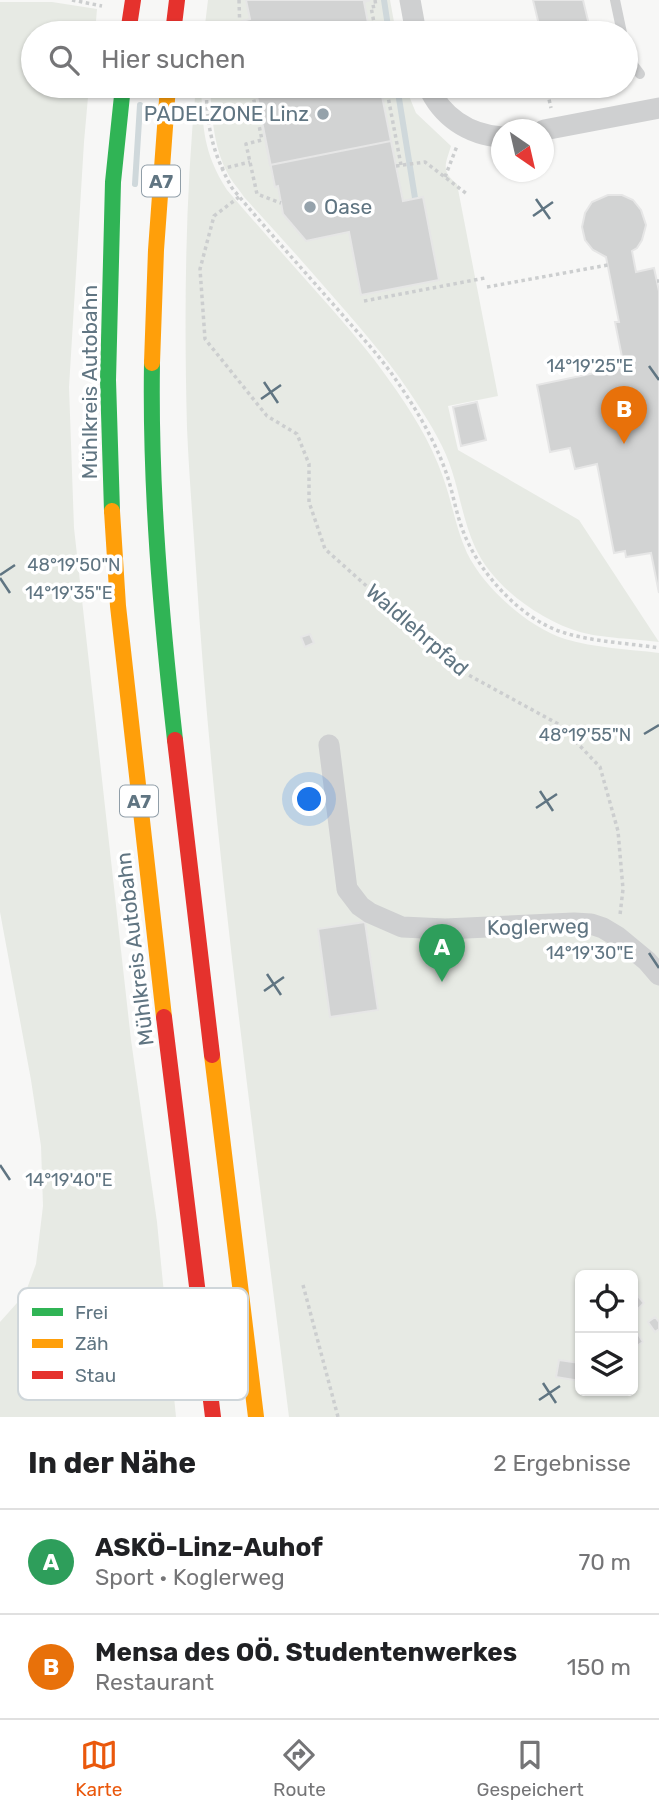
<!DOCTYPE html>
<html lang="de">
<head>
<meta charset="utf-8">
<style>
  :root { --surface:#fff; --page:#f6f6f6; --text:#202124; --muted:#757577; --line:#e0e0e0; --accent:#ea580c }
  body { margin:0; font-family:Rubik,sans-serif; background:var(--page); color:var(--text) }
  .controls { position:absolute; right:21px; bottom:21px; display:grid; overflow:hidden; border-radius:10px; box-shadow:0 2px 5px #0004 }
  .controls button { width:63px; height:63px; display:grid; place-items:center; padding:0; border:0; border-bottom:2px solid var(--line); background:var(--surface); color:var(--text); font:35px sans-serif }
  .compass { position:absolute; left:491px; top:119px; width:63px; height:63px; border-radius:50%; background:var(--surface); box-shadow:0 2px 5px #0004; rotate:146deg }
  .you { position:absolute; left:310px; top:800px; width:24px; height:24px; margin:-18px; border:5px solid #fff; border-radius:50%; background:#1a73e8; box-shadow:0 0 0 10px #1a73e833 }
  .badge { display:grid; place-items:center; width:46px; height:46px; border-radius:50%; background:var(--accent); color:#fff; font-size:23px; font-weight:700 }
  .pin { position:absolute; translate:-50% -58px; filter:drop-shadow(0 2px 4px #0008) }
  .pin::after { content:''; position:absolute; top:37px; width:24px; height:21px; background:inherit; clip-path:polygon(0 0,100% 0,50% 100%) }
  .list { margin:0; padding:0; list-style:none }
  h2 { display:flex; justify-content:space-between; align-items:center; height:91px; margin:0; padding:0 28px; font-size:30px }
  h2 small { font-size:23px; font-weight:400; color:var(--muted) }
  .list li { display:grid; grid-template-columns:46px 1fr auto; gap:21px; align-items:center; box-sizing:border-box; height:105px; padding:0 28px; border-top:2px solid var(--line) }
  .list b { display:block; font-size:26px; white-space:nowrap }
  .list p { margin:0; font-size:23px; white-space:nowrap; color:var(--muted) }
  .list em { font-size:23px; font-style:normal; color:var(--muted) }
  .icon { flex:none; width:38px; height:38px; fill:none; stroke:currentColor; stroke-width:2; stroke-linecap:round; stroke-linejoin:round }
  .map { position:relative; flex:none; width:659px; height:1417px; overflow:hidden }
  .search { position:absolute; background:var(--surface); box-shadow:0 2px 5px #0004; left:21px; right:21px; top:21px; height:77px; display:flex; align-items:center; gap:18px; box-sizing:border-box; padding:0 24px; border-radius:38px; color:var(--muted); font-size:26px }
  .sheet { height:301px; background:var(--surface) }
  nav { display:flex; justify-content:space-around; align-items:center; box-sizing:border-box; height:98px; border-top:2px solid var(--line); background:var(--surface); font-size:19px; color:var(--muted) }
  nav a { display:grid; justify-items:center; gap:4px }
  nav .on { color:var(--accent) }
  .map>svg:first-child { display:block }
  .green { fill:#e7eae4; fill-rule:evenodd }
  .lines { fill:none; stroke-linecap:round; stroke-linejoin:round }
  .stream { stroke:#cfd8db; stroke-width:6 }
  .building { fill:#d2d3d3; stroke:#e6e6e6; stroke-width:2 }
  .path { stroke:#cccecf; stroke-width:3.5; stroke-dasharray:3.5 3.5; stroke-linecap:butt }
  .lane { stroke:#cfd0d1; stroke-width:10 }
  .street { stroke:#cfd0d1; stroke-width:21 }
  .fast { stroke:#30b455; stroke-width:16 }
  .slow { stroke:#ff9f0a; stroke-width:16 }
  .jam { stroke:#e5322d; stroke-width:16 }
  .ticks { fill:none; stroke:#607582; stroke-width:2.5 }
  .poi-dot { fill:#95a2ab; stroke:#fff; stroke-width:2.5 }
  .labels { text-anchor:middle; stroke-width:7; stroke-linejoin:round; paint-order:stroke }
  .shield { fill:#fff; stroke:#909ea8; stroke-width:2 }
  .shield-label { font-size:19px; font-weight:bold; fill:#607582 }
  .poi-label { font-size:21px; fill:#607582; stroke:#fff; text-anchor:end }
  .street-label { font-size:21px; fill:#607582; stroke:#fff }
  .key { fill:#fff; stroke:#cfd6da; stroke-width:2 }
  .key-label { font-size:19px; fill:#607582 }
  .ticks-label { font-size:18px; text-anchor:middle; fill:#607582; stroke:#fff; stroke-width:7; stroke-linejoin:round; paint-order:stroke }
</style>
</head>
<body>
<div class="map">
<svg width="659" height="1417" viewBox="0 0 659 1417">
  <rect width="100%" height="100%" fill="#f7f7f6"/>
  <path class="green" d="M 208,0 L 390,0 L 396,33 L 204,33 Z
    M 0,2 L 52,2 L 97,9 L 95,33 L 33,33 L 33,86 L 89,86 L 84,142 L 69,387 L 74,528 L 131,1040 L 157,1222 L 176,1417 L 0,1417 L 0,1322 L 25,1294 L 36,1264 L 43,1206 L 41,1146 L 31,1080 L 0,912 Z
    M 196,86 L 201,86 C 203,129 203,152 227,190 C 258,226 290,262 322,298 C 345,324 369,351 389,380 C 410,409 431,442 443,477 C 452,502 456,529 467,553 C 484,588 528,627 565,639 C 595,648 628,649 659,653 L 659,964 L 603,935 L 659,984 L 659,1417 L 289,1417 C 254,1135 214,853 196,569 C 193,522 189,475 187,428 C 184,314 185,199 196,86 ZM 580,1275 L 633,1275 L 633,1391 L 580,1391 Z
    M 210,86 L 405,86 L 416,113 L 451,146 C 446,163 440,171 457,184 L 498,396 L 448,406 L 458,450 L 579,520 L 659,642 C 636,639 601,638 580,632 C 541,621 492,586 475,547 C 464,523 460,496 452,471 C 445,448 431,425 418,405 C 394,367 366,334 336,300 C 306,265 275,231 244,197 C 239,189 232,182 228,174 C 213,146 212,116 210,86 Z"/>
  <g class="lines">
    <path class="stream" d="M 384,0 L 389,33
      M 397,86 L 415,198
      M 135,184 L 140,105"/>
  </g>
  <path class="building" d="M 246,0 L 370,0 L 364,2 L 370,33 L 245,33 L 242,21 L 250,19 Z
    M 246,0 L 370,0 L 364,2 L 370,33 L 245,33 L 242,21 L 250,19 Z
    M 533,0 L 583,0 L 591,33 L 541,33 Z
    M 255,86 L 380,86 L 403,201 L 423,197 L 439,280 L 361,295 L 349,232 L 306,241 L 283,214 L 278,186 L 275,187 Z
    M 255,86 L 380,86 L 391,141 L 270,165 Z
    M 553,86 L 584,86 L 555,93 Z
    M 608,195 L 622,195 L 633,200 L 641,210 L 646,225 L 642,240 L 637,248 L 632,251 L 636,272 L 654,268 L 659,291 L 659,593 L 651,553 L 626,557 L 625,551 L 614,553 L 597,464 L 575,469 L 570,448 L 550,452 L 537,385 L 624,367 L 615,322 L 619,322 L 606,257 L 593,250 L 585,240 L 582,227 L 585,213 L 592,202 Z
    M 477,402 L 486,440 L 461,446 L 453,407 Z
    M 310,634 L 314,643 L 305,647 L 301,637 Z
    M 365,922 L 378,1010 L 330,1017 L 318,929 Z
    M 638,1296 L 644,1303 L 636,1311 L 633,1308 L 633,1300 Z
    M 655,1317 L 659,1322 L 659,1329 L 655,1332 L 648,1322 Z
    M 638,1334 L 643,1342 L 635,1347 L 633,1344 L 633,1338 Z
    M 559,1360 L 580,1363 L 580,1381 L 556,1377 Z"/>
  <g class="lines">
    <path class="path" d="M 72,0 L 102,6
      M 239,0 L 240,33
      M 375,0 L 376,6 L 371,7 L 376,33
      M 206,86 C 207,127 212,152 232,188 C 267,230 304,271 340,312 C 358,333 378,354 394,377 C 415,407 435,440 447,475 C 453,493 456,513 463,531 C 479,573 521,620 565,633 C 595,642 628,643 659,648
      M 251,86 L 262,140 L 246,144 L 257,194 L 281,203
      M 386,86 L 401,165
      M 546,86 L 551,108
      M 396,166 L 425,162 L 467,194
      M 221,169 L 250,162
      M 445,177 L 457,146
      M 239,197 L 214,216 L 200,269 L 205,339 L 267,416 L 297,434 L 309,464 L 309,502 L 325,549 L 463,672 L 560,725 L 600,767 L 618,831 L 623,889 L 620,915
      M 657,281 L 659,281
      M 487,287 L 608,265
      M 364,301 L 485,278
      M 303,1285 L 338,1417"/>
    <path class="lane" d="M 615,0 L 622,33
      M 626,49 L 628,58 L 640,74"/>
    <path class="street" d="M 410,0 L 416,33
      M 428,86 C 441,116 468,135 502,137
      M 544,130 L 659,108
      M 329,745 L 347,889 L 360,906 L 370,913 L 402,927 L 445,929 L 574,923 L 591,924 L 603,928 L 618,937 L 647,961 L 659,975"/>
    <path class="fast" d="M 152,363 C 150,489 161,615 175,740
      M 112,511 L 108,380 L 113,182 L 123,86"/>
    <path class="slow" d="M 152,363 L 156,250 L 168,86
      M 112,511 L 118,606 L 164,1017
      M 212,1055 L 256,1417"/>
    <path class="jam" d="M 128,33 L 133,0
      M 173,33 L 177,0
      M 175,740 L 212,1055
      M 164,1017 L 213,1417"/>
  </g>
  <path class="ticks" d="M 536,199 L 550,219M 533,216 L 553,202M 649,366 L 659,380M 264,382 L 278,403M 261,399 L 281,385M 0,575 L 15,565M 0,578 L 10,593M 644,734 L 659,725M 540,791 L 553,811M 536,808 L 557,794M 649,953 L 659,968M 267,974 L 281,995M 264,991 L 284,977M 0,1165 L 10,1180M 543,1383 L 556,1403M 539,1400 L 560,1386"/>
  <g class="poi-dot">
    <circle cx="323" cy="114" r="7"/>
    <circle cx="310" cy="207" r="7"/>
  </g>
  <g class="labels">
    <g class="shield">
      <rect x="142" y="165.5" width="38" height="31" rx="5"/>
      <rect x="120" y="785.5" width="38" height="31" rx="5"/>
    </g>
    <g class="shield-label">
      <text x="161" y="188">A7</text>
      <text x="139" y="808">A7</text>
    </g>
    <g class="poi-label">
      <text x="309" y="121">PADELZONE Linz</text>
      <text x="324" y="214" text-anchor="start">Oase</text>
    </g>
    <g class="street-label">
      <text transform="translate(90 382) rotate(-90)" y="7">Mühlkreis Autobahn</text>
      <text transform="translate(417 630) rotate(41)" y="7">Waldlehrpfad</text>
      <text transform="translate(538 927) rotate(-1)" y="7">Koglerweg</text>
      <text transform="translate(135 949) rotate(-97)" y="7">Mühlkreis Autobahn</text>
    </g>
  </g>
  <rect x="18" y="1288" width="230" height="112" rx="10" class="key"/>
  <rect x="32" y="1308" width="31" height="8" fill="#30b455"/>
  <rect x="32" y="1339" width="31" height="9" fill="#ff9f0a"/>
  <rect x="32" y="1371" width="31" height="8" fill="#e5322d"/>
  <g class="key-label">
    <text x="75" y="1319">Frei</text>
    <text x="75" y="1350">Zäh</text>
    <text x="75" y="1382">Stau</text>
  </g>
  <g class="ticks-label">
    <text x="590" y="372">14°19'25"E</text>
    <text x="74" y="571">48°19'50"N</text>
    <text x="69" y="599">14°19'35"E</text>
    <text x="585" y="741">48°19'55"N</text>
    <text x="590" y="959">14°19'30"E</text>
    <text x="69" y="1186">14°19'40"E</text>
  </g>
</svg>
<div class="controls">
<button><svg class="icon" aria-label="locate" viewBox="0 0 24 24"><circle cx="12" cy="12" r="6"/><path d="M12 2v4M12 18v4M2 12h4M18 12h4"/></svg></button>
<button><svg class="icon" aria-label="layers" viewBox="0 0 24 24"><path d="M12 4l9 5-9 5-9-5zM3 14l9 5 9-5"/></svg></button>
</div>
<svg class="compass" viewBox="-18 -18 36 36"><path d="M0-13l5 13h-10z" fill="#e53935"/><path d="M0 13l5-13h-10z" fill="#757577"/></svg>
<div class="you"></div>
<div class="pin badge" style="left:442px;top:982px;background:#2e9e5b">A</div>
<div class="pin badge" style="left:624px;top:444px;background:#e8710a">B</div>
<div class="search"><svg class="icon" aria-label="search" viewBox="0 0 24 24"><circle cx="10" cy="10" r="6"/><path d="M15 15l6 6"/></svg>Hier suchen</div>
</div>
<section class="sheet">
<h2>In der Nähe<small>2 Ergebnisse</small></h2>
<ul class="list">
<li><span class="badge" style="background:#2e9e5b">A</span><div><b>ASKÖ-Linz-Auhof</b><p>Sport · Koglerweg</p></div><em>70 m</em></li>
<li><span class="badge" style="background:#e8710a">B</span><div><b>Mensa des OÖ. Studentenwerkes</b><p>Restaurant</p></div><em>150 m</em></li>
</ul>
</section>
<nav>
<a class="on"><svg class="icon" aria-label="map" viewBox="0 0 24 24"><path d="M3 6l6-2 6 2 6-2v14l-6 2-6-2-6 2zM9 4v14M15 6v14"/></svg>Karte</a>
<a><svg class="icon" aria-label="directions" viewBox="0 0 24 24"><path d="M12 3l9 9-9 9-9-9zM9 14v-3h6M13 9l2 2-2 2"/></svg>Route</a>
<a><svg class="icon" aria-label="saved" viewBox="0 0 24 24"><path d="M7 4h10v16l-5-4-5 4z"/></svg>Gespeichert</a>
</nav>
</body>
</html>
